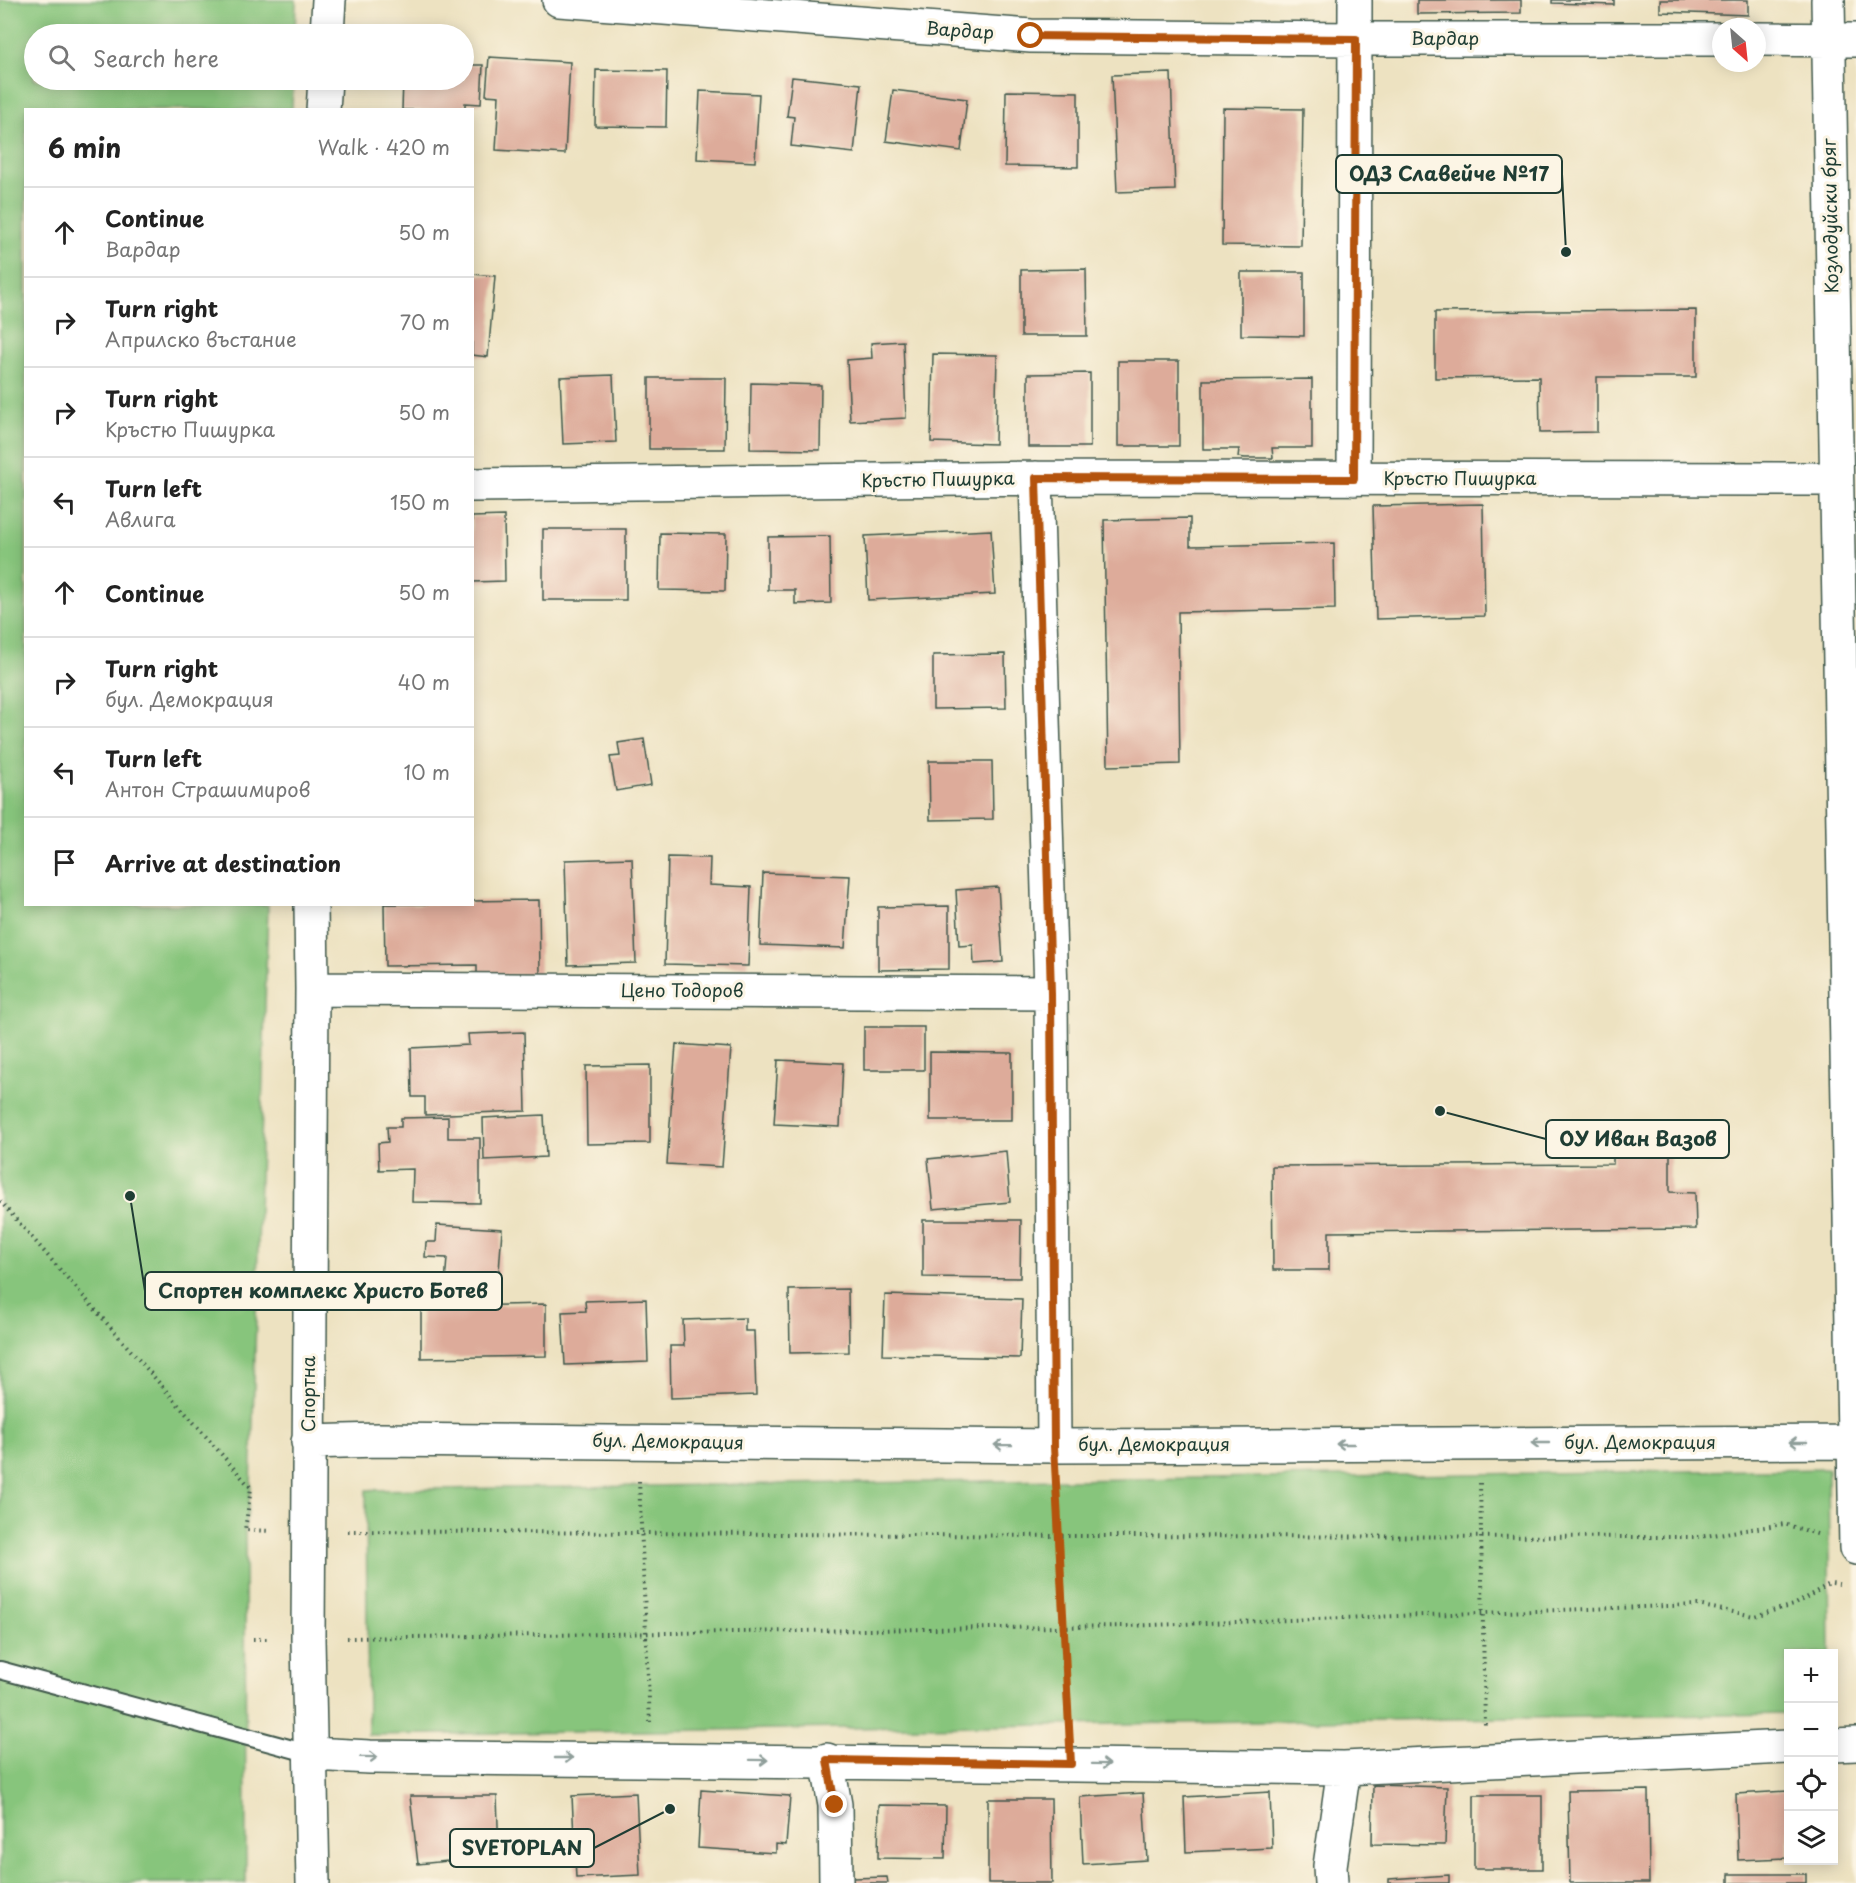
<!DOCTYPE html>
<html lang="en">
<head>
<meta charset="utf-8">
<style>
  :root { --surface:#fff; --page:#f2f2f2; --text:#222; --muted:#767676; --line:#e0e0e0 }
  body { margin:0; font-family:"Playpen Sans",sans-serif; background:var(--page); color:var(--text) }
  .controls { position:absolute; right:18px; bottom:18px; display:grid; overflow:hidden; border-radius:0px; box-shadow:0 3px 15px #0003 }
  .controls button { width:54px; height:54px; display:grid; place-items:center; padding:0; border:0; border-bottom:2px solid var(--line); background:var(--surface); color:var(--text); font:30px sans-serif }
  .compass { position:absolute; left:1712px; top:18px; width:54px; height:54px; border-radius:50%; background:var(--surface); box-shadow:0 3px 15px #0003; rotate:153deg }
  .stop { position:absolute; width:18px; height:18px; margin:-14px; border:4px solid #b45309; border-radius:50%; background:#fff }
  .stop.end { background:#b45309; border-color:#fff; box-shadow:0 2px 6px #0008 }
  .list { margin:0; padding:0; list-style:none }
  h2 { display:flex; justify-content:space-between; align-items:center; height:78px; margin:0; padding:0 24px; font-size:26px }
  h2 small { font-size:20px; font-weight:400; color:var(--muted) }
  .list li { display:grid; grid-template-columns:39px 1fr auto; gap:18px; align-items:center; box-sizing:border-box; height:90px; padding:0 24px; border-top:2px solid var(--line) }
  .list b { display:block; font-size:22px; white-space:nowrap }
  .list p { margin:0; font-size:20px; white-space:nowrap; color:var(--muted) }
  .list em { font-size:20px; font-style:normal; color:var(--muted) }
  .icon { flex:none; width:33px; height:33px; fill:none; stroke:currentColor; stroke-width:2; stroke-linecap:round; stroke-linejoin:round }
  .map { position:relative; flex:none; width:1856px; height:1883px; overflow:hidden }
  .search { position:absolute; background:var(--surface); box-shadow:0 3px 15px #0003; left:24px; top:24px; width:450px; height:66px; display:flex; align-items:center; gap:15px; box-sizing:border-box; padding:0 21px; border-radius:33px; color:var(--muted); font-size:22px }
  .panel { position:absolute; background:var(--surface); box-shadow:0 3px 15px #0003; left:24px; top:108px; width:450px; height:798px; border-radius:0px }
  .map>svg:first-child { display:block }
  .green { fill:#87c57c; stroke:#538158; stroke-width:1.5 }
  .building { fill:#ddab9a }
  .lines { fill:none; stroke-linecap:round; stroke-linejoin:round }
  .lane-casing { stroke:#3e5649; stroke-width:20 }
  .street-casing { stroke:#3e5649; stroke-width:36 }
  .path { stroke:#3e5649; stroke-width:4; stroke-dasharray:1.5 4.5; stroke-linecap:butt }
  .lane { stroke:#fff; stroke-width:16 }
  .street { stroke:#fff; stroke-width:33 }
  .oneway { stroke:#8f9e9a }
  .route { stroke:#b45309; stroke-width:8 }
  .labels { text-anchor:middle; stroke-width:6; stroke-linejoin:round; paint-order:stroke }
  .street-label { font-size:18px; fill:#1f3d34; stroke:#fcf5e5 }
  .leader { fill:none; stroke:#1f3d34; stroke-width:2 }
  .callout-dot { fill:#1f3d34; stroke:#fcf5e5; stroke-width:2 }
  .callout { fill:#fcf5e5; stroke:#1f3d34; stroke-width:2 }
  .callout-label { font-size:20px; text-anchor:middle; font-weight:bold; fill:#1f3d34 }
</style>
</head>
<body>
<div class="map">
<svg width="1856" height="1883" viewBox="0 0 1856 1883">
  <rect width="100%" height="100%" fill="#fcf5e5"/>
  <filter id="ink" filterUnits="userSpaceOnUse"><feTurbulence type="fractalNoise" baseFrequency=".0167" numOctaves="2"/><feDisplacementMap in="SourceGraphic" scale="12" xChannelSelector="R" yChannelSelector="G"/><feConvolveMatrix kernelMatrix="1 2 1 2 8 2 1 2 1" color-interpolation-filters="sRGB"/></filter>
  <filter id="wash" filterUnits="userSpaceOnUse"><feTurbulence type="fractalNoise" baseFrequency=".008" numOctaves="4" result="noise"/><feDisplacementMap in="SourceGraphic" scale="24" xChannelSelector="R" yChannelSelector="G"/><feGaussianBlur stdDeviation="1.35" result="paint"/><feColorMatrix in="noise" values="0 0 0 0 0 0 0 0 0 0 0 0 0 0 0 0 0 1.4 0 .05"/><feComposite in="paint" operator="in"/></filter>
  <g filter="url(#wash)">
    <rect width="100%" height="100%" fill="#ede2c1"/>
    <path class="green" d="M 0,0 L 296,0 L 295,34 L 34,34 L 34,80 L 293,80 L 292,109 L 26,110 L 26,904 L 268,905 L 251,1488 L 245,1530 L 246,1883 L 0,1883 Z
      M 1828,1469 L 1830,1653 L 1788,1654 L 1788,1714 L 368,1735 L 366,1490 Z"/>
    <g id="blocks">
      <path class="building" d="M 1417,0 L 1521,0 L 1521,13 L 1417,14 Z
        M 1552,0 L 1614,0 L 1614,5 L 1552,3 Z
        M 1660,0 L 1748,0 L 1748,15 L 1660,12 Z
        M 489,57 L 570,62 L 565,154 L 496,150 L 499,96 L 486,95 Z
        M 464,65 L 483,65 L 481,104 L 465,103 L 465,110 L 402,110 L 403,80 L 464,80 Z
        M 596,70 L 667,71 L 666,127 L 595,126 Z
        M 1171,73 L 1175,190 L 1117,192 L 1112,75 Z
        M 792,77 L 861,84 L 854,153 L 791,146 L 794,117 L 787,116 Z
        M 893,90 L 967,99 L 961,151 L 886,141 Z
        M 700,91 L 759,94 L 755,162 L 697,159 Z
        M 1006,91 L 1078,92 L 1078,167 L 1005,166 Z
        M 1223,108 L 1303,109 L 1301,246 L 1222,245 Z
        M 1086,269 L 1087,336 L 1021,336 L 1021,270 Z
        M 1241,272 L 1304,272 L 1304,336 L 1241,335 Z
        M 472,274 L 495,276 L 488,357 L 472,355 Z
        M 1696,310 L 1696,377 L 1597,377 L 1597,432 L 1540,433 L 1539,377 L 1435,378 L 1435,312 Z
        M 903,341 L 906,418 L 850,421 L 847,360 L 872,358 L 871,343 Z
        M 933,354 L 997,355 L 995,444 L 931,442 Z
        M 1118,361 L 1179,361 L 1179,446 L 1118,446 Z
        M 1090,373 L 1090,447 L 1028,447 L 1028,374 Z
        M 613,375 L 616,442 L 563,444 L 560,377 Z
        M 649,378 L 726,378 L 725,449 L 649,449 Z
        M 1312,379 L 1312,448 L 1272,448 L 1273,458 L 1245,458 L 1238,457 L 1239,449 L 1203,449 L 1203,380 Z
        M 751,383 L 821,385 L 820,450 L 750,449 Z
        M 1483,504 L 1485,616 L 1376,619 L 1373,506 Z
        M 504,516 L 505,581 L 472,582 L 472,517 Z
        M 1190,518 L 1190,546 L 1334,543 L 1335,609 L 1178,612 L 1180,764 L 1108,766 L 1104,520 Z
        M 543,529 L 626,529 L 626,600 L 543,600 Z
        M 991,530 L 995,594 L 868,600 L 865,536 Z
        M 660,533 L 726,534 L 725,591 L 659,590 Z
        M 830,536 L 831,603 L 795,604 L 795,590 L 768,590 L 768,537 Z
        M 1005,654 L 1006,708 L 933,709 L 933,655 Z
        M 644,739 L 651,785 L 616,791 L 610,757 L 620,756 L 618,743 Z
        M 929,761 L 992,761 L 993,819 L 930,820 Z
        M 668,857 L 710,858 L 709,885 L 751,887 L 748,966 L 665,964 Z
        M 632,858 L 636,963 L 568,965 L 565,860 Z
        M 763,873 L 850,876 L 845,948 L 760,945 Z
        M 998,887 L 1003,962 L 974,964 L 973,945 L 959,946 L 956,890 Z
        M 539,900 L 540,975 L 477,976 L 477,965 L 385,966 L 384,904 L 472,904 L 472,901 Z
        M 949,906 L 949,969 L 878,970 L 878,907 Z
        M 864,1027 L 924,1027 L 924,1070 L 864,1070 Z
        M 524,1032 L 526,1111 L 425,1115 L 425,1097 L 412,1097 L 411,1048 L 469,1045 L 468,1034 Z
        M 676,1044 L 731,1048 L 722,1167 L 667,1164 Z
        M 930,1052 L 1012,1053 L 1012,1120 L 930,1120 Z
        M 778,1060 L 843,1063 L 840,1127 L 774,1124 Z
        M 650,1065 L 650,1143 L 587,1144 L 586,1066 Z
        M 544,1115 L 546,1157 L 484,1160 L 483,1118 Z
        M 448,1117 L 448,1138 L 480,1138 L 480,1203 L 412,1202 L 413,1169 L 379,1170 L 378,1143 L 388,1142 L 387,1127 L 401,1127 L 401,1118 Z
        M 1613,1126 L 1670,1126 L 1670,1192 L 1695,1193 L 1696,1229 L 1329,1232 L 1329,1270 L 1273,1270 L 1272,1166 L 1613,1164 Z
        M 1006,1151 L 1010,1202 L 933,1209 L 928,1159 Z
        M 923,1220 L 1021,1220 L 1020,1278 L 923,1277 Z
        M 437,1225 L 502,1229 L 498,1286 L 483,1286 L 482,1299 L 444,1296 L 447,1258 L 425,1257 L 426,1242 L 436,1242 Z
        M 848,1289 L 849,1352 L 790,1353 L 789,1290 Z
        M 885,1295 L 1022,1299 L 1020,1358 L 883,1355 Z
        M 646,1299 L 648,1362 L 565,1365 L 562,1312 L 586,1311 L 585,1301 Z
        M 546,1304 L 546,1356 L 421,1358 L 421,1307 Z
        M 745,1318 L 745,1331 L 754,1331 L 756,1395 L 671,1398 L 670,1346 L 684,1346 L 683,1320 Z
        M 1373,1785 L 1447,1787 L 1445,1845 L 1372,1844 Z
        M 701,1790 L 790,1796 L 786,1845 L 776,1844 L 776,1853 L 698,1848 Z
        M 1648,1790 L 1649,1883 L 1570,1883 L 1568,1791 Z
        M 1788,1791 L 1788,1858 L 1738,1860 L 1736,1794 Z
        M 1270,1792 L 1272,1848 L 1186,1852 L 1184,1797 Z
        M 636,1793 L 640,1875 L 576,1878 L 572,1796 Z
        M 1143,1793 L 1147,1860 L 1083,1864 L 1080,1797 Z
        M 1474,1795 L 1542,1795 L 1542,1869 L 1474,1869 Z
        M 410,1796 L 497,1796 L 499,1856 L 418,1864 Z
        M 988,1799 L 1051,1799 L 1052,1883 L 988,1883 Z
        M 879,1805 L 946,1806 L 945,1859 L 878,1858 Z
        M 1729,1874 L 1806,1874 L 1806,1883 L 1729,1883 Z
        M 1449,1875 L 1449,1883 L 1389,1883 L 1389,1879 Z
        M 887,1877 L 888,1883 L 853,1883 L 853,1878 Z"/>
    </g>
  </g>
  <g filter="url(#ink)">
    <use href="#blocks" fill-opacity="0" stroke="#3e5649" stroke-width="1.5"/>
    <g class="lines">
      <defs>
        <path id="lane" d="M 0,1670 L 311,1754"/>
        <path id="street" d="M 559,0 L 1031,36 L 1356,39 L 1721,39
          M 1828,0 L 1856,1548
          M 327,34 L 329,0
          M 1757,39 L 1856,40
          M 323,110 L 325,80
          M 1036,478 L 1051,993 L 1054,1446
          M 1354,479 L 1355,0
          M 472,485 L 1036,478 L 1836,479
          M 311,904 L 312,989 L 308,1638 L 313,1883
          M 312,989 L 1051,993
          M 308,1442 L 379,1440 L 1054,1446 L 1856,1442
          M 1834,1745 L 1856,1744
          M 311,1754 L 370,1757 L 1344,1768 L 1788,1747
          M 827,1760 L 835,1805 L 836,1883
          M 1331,1883 L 1330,1866 L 1344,1768"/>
      </defs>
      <use href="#lane" class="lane-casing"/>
      <use href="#street" class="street-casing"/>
      <path class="path" d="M 0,1201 L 251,1488 L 245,1530 L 271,1531
        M 639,1481 L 650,1722
        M 1056,1483 L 1069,1727
        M 1480,1483 L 1485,1725
        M 348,1531 L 1066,1536 L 1699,1537 L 1784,1524 L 1817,1534
        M 347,1638 L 1125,1626 L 1697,1605 L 1754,1616 L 1793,1605 L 1831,1583 L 1839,1584
        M 253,1639 L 270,1639"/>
      <use href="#lane" class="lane"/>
      <use href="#street" class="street"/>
    </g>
    <defs><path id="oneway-shaft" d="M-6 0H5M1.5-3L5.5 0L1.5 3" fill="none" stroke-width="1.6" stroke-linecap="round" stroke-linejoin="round" transform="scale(1.5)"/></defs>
    <g class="oneway">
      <use href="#oneway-shaft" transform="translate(1798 1442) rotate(180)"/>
      <use href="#oneway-shaft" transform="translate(1540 1443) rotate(180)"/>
      <use href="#oneway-shaft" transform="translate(1345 1444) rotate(180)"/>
      <use href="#oneway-shaft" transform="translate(1003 1445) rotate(-179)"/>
      <use href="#oneway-shaft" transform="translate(369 1757) rotate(1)"/>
      <use href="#oneway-shaft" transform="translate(564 1758)"/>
      <use href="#oneway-shaft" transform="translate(759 1760) rotate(1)"/>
      <use href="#oneway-shaft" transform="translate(1101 1764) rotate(1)"/>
    </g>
  </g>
  <g class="lines" filter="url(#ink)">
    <path class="route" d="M 835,1805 L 827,1760 L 1071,1764 L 1054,1446 L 1051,993 L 1036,478 L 1354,479 L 1356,39 L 1031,36"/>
  </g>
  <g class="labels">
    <g class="street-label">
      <text transform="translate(960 31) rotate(4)" y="6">Вардар</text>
      <text x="1445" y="45">Вардар</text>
      <text transform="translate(1831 216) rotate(-91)" y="6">Козлодуйски бряг</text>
      <text x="1460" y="485">Кръстю Пишурка</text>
      <text transform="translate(938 480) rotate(-1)" y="6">Кръстю Пишурка</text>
      <text x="682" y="997">Цено Тодоров</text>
      <text transform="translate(309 1394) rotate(-90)" y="6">Спортна</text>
      <text transform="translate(668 1442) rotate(1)" y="6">бул. Демокрация</text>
      <text x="1640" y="1449">бул. Демокрация</text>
      <text x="1154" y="1451">бул. Демокрация</text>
    </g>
  </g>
  <path class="leader" d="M1566 252L1562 174M1440 1111L1546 1139M130 1196L145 1291M670 1809L594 1848"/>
  <g class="callout-dot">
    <circle cx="1566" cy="252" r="6"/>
    <circle cx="1440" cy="1111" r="6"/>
    <circle cx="130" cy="1196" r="6"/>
    <circle cx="670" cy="1809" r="6"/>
  </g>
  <g class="callout">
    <rect x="1336" y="155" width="226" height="38" rx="6"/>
    <rect x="1546" y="1120" width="183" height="38" rx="6"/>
    <rect x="145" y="1272" width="357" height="38" rx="6"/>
    <rect x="450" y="1829" width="144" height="38" rx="6"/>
  </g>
  <g class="callout-label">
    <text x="1449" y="181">ОДЗ Славейче №17</text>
    <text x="1638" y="1146">ОУ Иван Вазов</text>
    <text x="323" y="1298">Спортен комплекс Христо Ботев</text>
    <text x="522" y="1855">SVETOPLAN</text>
  </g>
</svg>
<div class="controls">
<button>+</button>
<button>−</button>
<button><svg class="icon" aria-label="locate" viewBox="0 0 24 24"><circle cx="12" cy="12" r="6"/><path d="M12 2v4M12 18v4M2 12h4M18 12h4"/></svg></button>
<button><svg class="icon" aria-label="layers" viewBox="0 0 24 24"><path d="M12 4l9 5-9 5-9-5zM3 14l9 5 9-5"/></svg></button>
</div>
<svg class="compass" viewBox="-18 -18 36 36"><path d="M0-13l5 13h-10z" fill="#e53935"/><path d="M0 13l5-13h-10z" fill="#767676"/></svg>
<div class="stop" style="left:1031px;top:36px"></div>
<div class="stop end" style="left:835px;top:1805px"></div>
<div class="search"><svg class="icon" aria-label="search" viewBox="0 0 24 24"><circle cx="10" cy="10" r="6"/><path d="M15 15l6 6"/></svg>Search here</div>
<section class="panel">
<h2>6 min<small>Walk · 420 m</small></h2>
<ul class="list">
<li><svg class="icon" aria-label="ahead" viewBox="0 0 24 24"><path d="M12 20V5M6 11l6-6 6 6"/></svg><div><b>Continue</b><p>Вардар</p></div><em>50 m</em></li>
<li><svg class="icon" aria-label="right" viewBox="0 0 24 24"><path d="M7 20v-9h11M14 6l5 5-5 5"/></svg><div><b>Turn right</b><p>Априлско въстание</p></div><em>70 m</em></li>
<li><svg class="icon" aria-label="right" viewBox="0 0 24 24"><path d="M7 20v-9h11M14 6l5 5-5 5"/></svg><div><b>Turn right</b><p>Кръстю Пишурка</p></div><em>50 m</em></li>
<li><svg class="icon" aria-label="left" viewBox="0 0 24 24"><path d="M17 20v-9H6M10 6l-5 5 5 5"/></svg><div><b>Turn left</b><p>Авлига</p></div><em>150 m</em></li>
<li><svg class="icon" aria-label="ahead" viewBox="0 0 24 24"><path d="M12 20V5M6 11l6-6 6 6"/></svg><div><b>Continue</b></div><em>50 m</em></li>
<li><svg class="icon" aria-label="right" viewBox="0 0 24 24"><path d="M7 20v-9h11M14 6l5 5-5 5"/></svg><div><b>Turn right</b><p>бул. Демокрация</p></div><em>40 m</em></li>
<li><svg class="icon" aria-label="left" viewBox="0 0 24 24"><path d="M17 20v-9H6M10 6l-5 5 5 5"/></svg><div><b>Turn left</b><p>Антон Страшимиров</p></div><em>10 m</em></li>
<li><svg class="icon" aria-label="arrive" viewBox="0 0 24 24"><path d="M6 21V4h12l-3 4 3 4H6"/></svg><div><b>Arrive at destination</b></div></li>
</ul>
</section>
</div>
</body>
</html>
